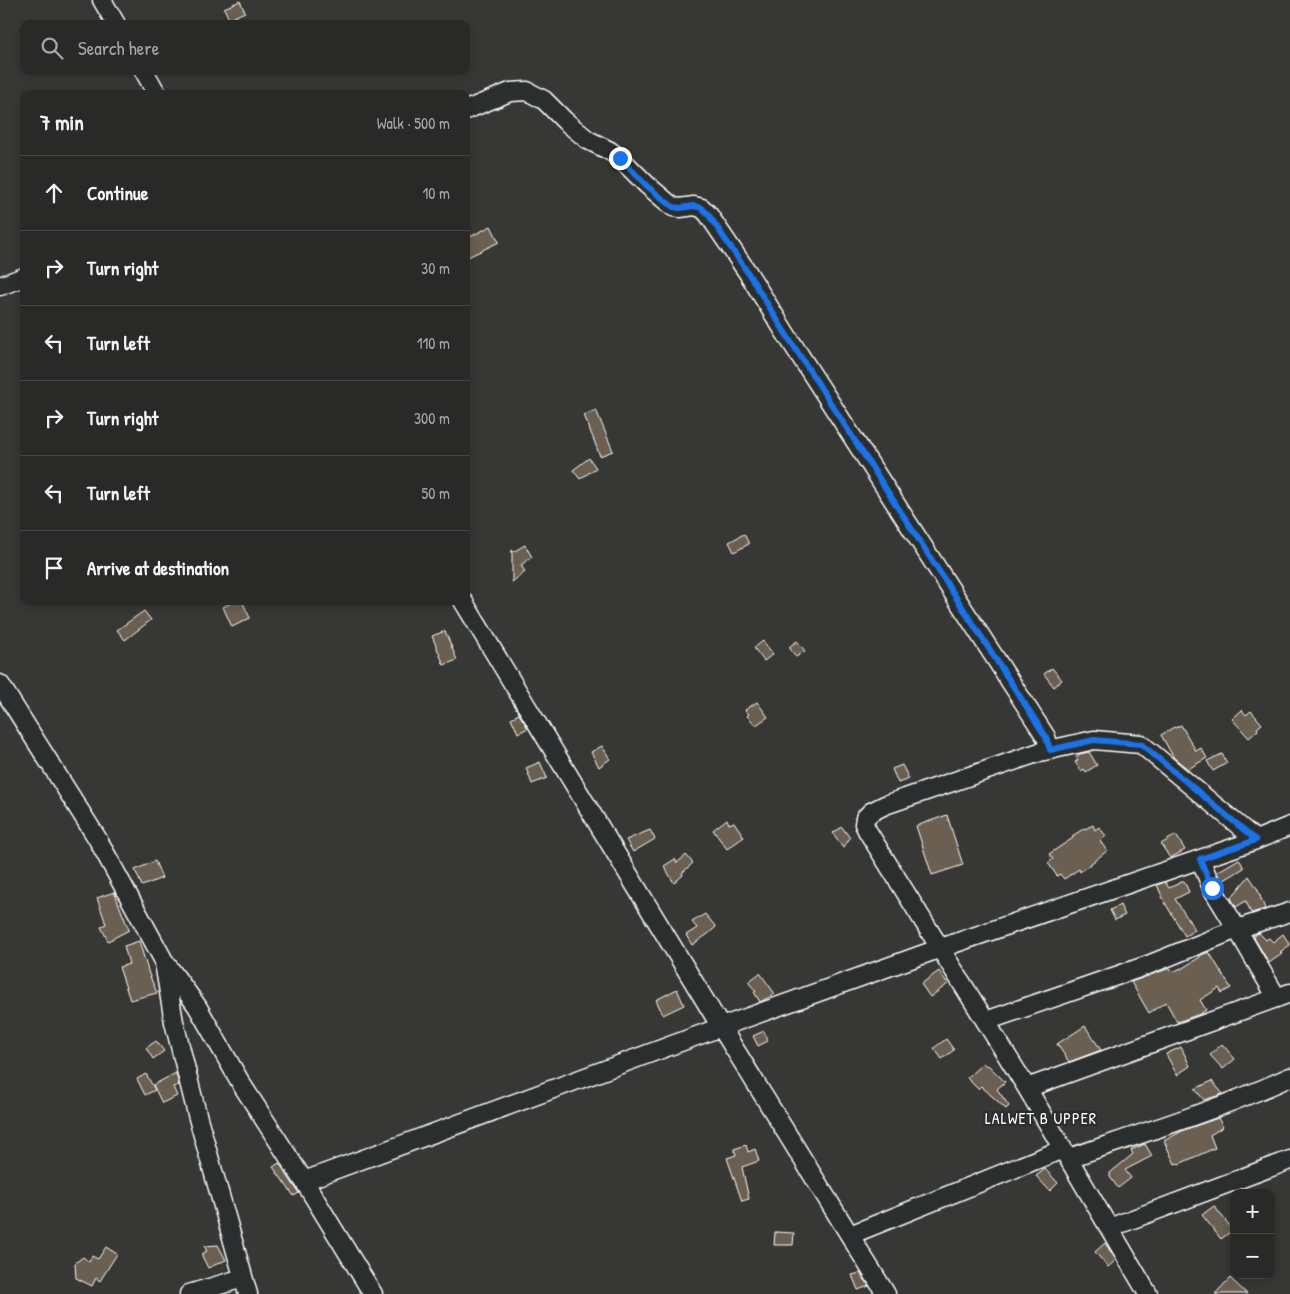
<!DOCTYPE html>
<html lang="en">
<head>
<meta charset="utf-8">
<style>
  :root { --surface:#292928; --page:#353534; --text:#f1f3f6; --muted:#a5a6a8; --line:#454545 }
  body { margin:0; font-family:"Patrick Hand",sans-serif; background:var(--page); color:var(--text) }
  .controls { position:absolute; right:15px; bottom:15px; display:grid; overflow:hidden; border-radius:10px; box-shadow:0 2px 8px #0003 }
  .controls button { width:45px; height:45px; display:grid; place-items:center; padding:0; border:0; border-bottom:1px solid var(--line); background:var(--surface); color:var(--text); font:25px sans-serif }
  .stop { position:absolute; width:15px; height:15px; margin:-11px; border:4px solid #1a73e8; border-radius:50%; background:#fff }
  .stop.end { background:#1a73e8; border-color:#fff; box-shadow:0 1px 5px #0008 }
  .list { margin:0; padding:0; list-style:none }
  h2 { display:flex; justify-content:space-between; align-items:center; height:65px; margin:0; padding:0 20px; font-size:21px }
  h2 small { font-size:16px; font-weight:400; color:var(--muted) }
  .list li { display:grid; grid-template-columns:32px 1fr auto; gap:15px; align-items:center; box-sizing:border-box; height:75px; padding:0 20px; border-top:1px solid var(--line) }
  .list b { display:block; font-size:19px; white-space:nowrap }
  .list em { font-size:16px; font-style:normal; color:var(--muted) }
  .icon { flex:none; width:28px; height:28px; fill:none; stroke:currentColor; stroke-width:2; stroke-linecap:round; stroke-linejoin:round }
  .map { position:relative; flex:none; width:1290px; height:1294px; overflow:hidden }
  .search { position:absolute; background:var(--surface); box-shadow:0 2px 8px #0003; left:20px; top:20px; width:450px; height:55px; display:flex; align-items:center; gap:12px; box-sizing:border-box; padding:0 18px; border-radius:10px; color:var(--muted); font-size:19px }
  .panel { position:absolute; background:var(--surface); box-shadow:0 2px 8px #0003; left:20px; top:90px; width:450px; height:515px; border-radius:10px }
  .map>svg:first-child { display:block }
  .building { fill:#6a5f51; stroke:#fff }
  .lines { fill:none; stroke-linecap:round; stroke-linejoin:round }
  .minor-casing { stroke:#fff; stroke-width:21 }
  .minor { stroke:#2a2d2e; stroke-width:18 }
  .route { stroke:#1a73e8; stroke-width:6 }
  .labels { text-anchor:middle; stroke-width:4.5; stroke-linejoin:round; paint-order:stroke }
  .quarter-label { font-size:16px; letter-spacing:1px; fill:#fff; stroke:#2a2d2e }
</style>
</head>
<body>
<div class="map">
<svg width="1290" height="1294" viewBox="0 0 1290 1294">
  <rect width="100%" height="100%" fill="#373735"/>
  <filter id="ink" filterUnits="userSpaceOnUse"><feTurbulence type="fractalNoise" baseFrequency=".02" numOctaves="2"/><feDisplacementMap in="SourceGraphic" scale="10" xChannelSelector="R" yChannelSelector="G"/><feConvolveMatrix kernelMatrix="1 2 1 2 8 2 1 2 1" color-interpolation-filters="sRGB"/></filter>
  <g filter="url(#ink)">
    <path class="building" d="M 240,1 L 245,12 L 229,19 L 224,8 Z
      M 491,226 L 499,242 L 466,258 L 466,239 Z
      M 596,410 L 613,451 L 600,456 L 584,415 Z
      M 589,458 L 596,468 L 580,479 L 573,470 Z
      M 744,534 L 749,544 L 734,552 L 729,542 Z
      M 525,545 L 532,557 L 521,565 L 525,572 L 512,582 L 512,550 L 513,552 Z
      M 235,601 L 242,601 L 250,618 L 232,627 L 223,607 Z
      M 144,611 L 151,620 L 125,640 L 117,630 Z
      M 445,631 L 457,660 L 444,665 L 432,636 Z
      M 763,641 L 773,654 L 764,661 L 754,648 Z
      M 797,641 L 805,651 L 796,657 L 789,647 Z
      M 1052,668 L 1062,680 L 1054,687 L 1044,674 Z
      M 757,702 L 768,717 L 756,725 L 747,716 L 749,714 L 745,710 Z
      M 1242,710 L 1246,715 L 1251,711 L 1262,724 L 1257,728 L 1258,730 L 1249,738 L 1232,719 Z
      M 519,714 L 528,728 L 518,733 L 511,718 Z
      M 1181,725 L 1196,751 L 1201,748 L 1207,758 L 1188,769 L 1174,758 L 1161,735 L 1174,727 L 1175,728 Z
      M 602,746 L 610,759 L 599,767 L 591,752 Z
      M 1089,752 L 1097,765 L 1086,772 L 1084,769 L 1081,771 L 1075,762 L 1078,760 L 1076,757 L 1080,754 Z
      M 1222,754 L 1227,763 L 1213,771 L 1207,761 Z
      M 540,762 L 547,778 L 532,784 L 526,768 Z
      M 902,765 L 909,779 L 898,783 L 892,769 Z
      M 947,815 L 963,865 L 932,875 L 916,826 Z
      M 727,819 L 729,824 L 734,822 L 744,837 L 727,849 L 713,830 Z
      M 1093,825 L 1095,830 L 1099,827 L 1106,836 L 1100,841 L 1107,851 L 1080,872 L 1079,869 L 1064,879 L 1060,874 L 1057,876 L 1048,863 L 1053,859 L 1049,854 L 1073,838 L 1072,836 L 1085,828 L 1085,829 Z
      M 842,827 L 850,838 L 843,848 L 833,833 Z
      M 650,830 L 655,839 L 633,852 L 626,840 Z
      M 1176,835 L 1185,850 L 1170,858 L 1161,844 Z
      M 686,855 L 693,863 L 682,873 L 683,875 L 674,883 L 664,866 L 675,859 L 677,863 Z
      M 1239,859 L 1244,868 L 1221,882 L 1217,872 Z
      M 155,861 L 162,878 L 142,886 L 135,870 Z
      M 1249,876 L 1257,888 L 1265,909 L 1251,913 L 1246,901 L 1236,907 L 1231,898 Z
      M 1184,881 L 1189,892 L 1175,899 L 1195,930 L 1185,936 L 1165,903 L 1157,885 L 1165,882 L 1169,888 Z
      M 114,892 L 129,930 L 108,941 L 101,927 L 106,924 L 97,898 Z
      M 1120,905 L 1125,915 L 1115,920 L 1110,910 Z
      M 705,914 L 716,927 L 708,934 L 692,945 L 686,935 L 697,928 L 692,922 Z
      M 1259,933 L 1266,940 L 1269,938 L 1273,942 L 1283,934 L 1290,945 L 1280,952 L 1282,954 L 1269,963 L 1253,936 Z
      M 139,941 L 149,974 L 157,993 L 130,1000 L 119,967 L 129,964 L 124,946 Z
      M 1209,952 L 1231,988 L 1222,993 L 1219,988 L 1200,1000 L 1206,1010 L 1200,1014 L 1177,1022 L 1166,1002 L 1149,1013 L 1131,982 L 1170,968 L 1173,972 L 1181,968 L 1181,969 L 1200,957 L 1199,956 Z
      M 939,971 L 948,984 L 930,997 L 921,984 Z
      M 760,973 L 775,994 L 760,1002 L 754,992 L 756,991 L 748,982 Z
      M 677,989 L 684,1005 L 663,1015 L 656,1000 Z
      M 1085,1026 L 1101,1050 L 1069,1062 L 1057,1044 Z
      M 764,1031 L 768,1041 L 758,1046 L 753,1036 Z
      M 946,1039 L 954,1050 L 942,1059 L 934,1048 Z
      M 156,1041 L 164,1051 L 153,1059 L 146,1048 Z
      M 1222,1044 L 1235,1059 L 1223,1069 L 1210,1055 Z
      M 1181,1047 L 1190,1066 L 1177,1075 L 1166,1054 Z
      M 983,1063 L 986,1066 L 988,1065 L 1005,1082 L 997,1089 L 1009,1106 L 1006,1109 L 981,1086 L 978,1089 L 967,1078 Z
      M 176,1073 L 179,1085 L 173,1087 L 177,1096 L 162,1103 L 153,1085 Z
      M 146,1074 L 155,1090 L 145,1095 L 137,1079 Z
      M 1212,1081 L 1223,1094 L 1204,1100 L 1195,1089 Z
      M 1218,1118 L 1223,1127 L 1210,1135 L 1215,1148 L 1179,1164 L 1178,1163 L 1175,1164 L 1164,1141 L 1184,1130 Z
      M 1145,1144 L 1152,1156 L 1125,1170 L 1131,1178 L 1118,1188 L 1110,1177 L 1110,1173 L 1133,1154 L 1131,1150 Z
      M 746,1145 L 748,1152 L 755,1149 L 759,1161 L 742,1167 L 749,1199 L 742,1201 L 727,1158 L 736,1155 L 734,1149 Z
      M 279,1163 L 299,1193 L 294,1196 L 273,1167 Z
      M 1045,1169 L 1058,1183 L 1050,1191 L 1036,1176 Z
      M 1214,1206 L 1233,1230 L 1221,1239 L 1202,1215 Z
      M 775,1232 L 794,1233 L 793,1245 L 774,1245 Z
      M 1105,1243 L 1116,1260 L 1108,1267 L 1095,1252 Z
      M 218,1245 L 226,1260 L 208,1268 L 201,1254 L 207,1251 L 204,1246 Z
      M 106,1247 L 117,1254 L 100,1281 L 96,1278 L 92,1286 L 76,1278 L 75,1263 L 83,1257 L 89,1262 L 92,1256 L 98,1259 Z
      M 860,1273 L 869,1286 L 858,1290 L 852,1275 Z
      M 1230,1278 L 1247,1294 L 1215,1294 Z"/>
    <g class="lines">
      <defs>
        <path id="minor" d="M 102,0 L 116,24
          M 144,71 L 157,94
          M 466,110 L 510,92 L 527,91 L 544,100 L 565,121 L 588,140 L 610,151 L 620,158 L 647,185 L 673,207 L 680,208 L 694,206 L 702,208 L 708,214 L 748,273 L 786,334 L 1046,737 L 1050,750
          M 0,286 L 24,277
          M 463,601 L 721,1027 L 886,1294
          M 0,684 L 97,838 L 164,961 L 197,1006 L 242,1085 L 304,1181 L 373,1294
          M 1200,859 L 1212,888 L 1237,929 L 1277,998
          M 164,963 L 174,1022 L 198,1118 L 248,1294
          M 986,1021 L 1148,965 L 1237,929 L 1290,912
          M 1027,1088 L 1290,993
          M 1069,1158 C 1143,1133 1218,1110 1290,1077
          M 304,1181 L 721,1027 L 941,948 L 1256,840 L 1290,826
          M 1109,1228 L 1290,1160
          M 850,1235 L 1063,1149
          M 189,1294 L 243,1278
          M 1148,1294 L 1027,1088 L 868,832 L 864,824 L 865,818 L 871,812 L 885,805 L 1040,752 L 1094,740 L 1141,744 L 1256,840"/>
      </defs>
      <use href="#minor" class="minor-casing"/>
      <use href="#minor" class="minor"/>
    </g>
  </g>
  <g class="lines" filter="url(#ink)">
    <path class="route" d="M 620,158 L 647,186 L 673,207 L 680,208 L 694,206 L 702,208 L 708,214 L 748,273 L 786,334 L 1046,737 L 1050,750 L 1094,740 L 1141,744 L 1256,840 L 1200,859 L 1212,888"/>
  </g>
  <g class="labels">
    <g class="quarter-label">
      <text x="1041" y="1124">LALWET B UPPER</text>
    </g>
  </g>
</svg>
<div class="controls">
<button>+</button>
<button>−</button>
</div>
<div class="stop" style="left:1212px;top:888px"></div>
<div class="stop end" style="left:620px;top:158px"></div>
<div class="search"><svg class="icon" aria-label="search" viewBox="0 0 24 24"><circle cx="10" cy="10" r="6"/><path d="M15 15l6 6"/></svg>Search here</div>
<section class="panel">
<h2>7 min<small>Walk · 500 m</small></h2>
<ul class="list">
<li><svg class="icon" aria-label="ahead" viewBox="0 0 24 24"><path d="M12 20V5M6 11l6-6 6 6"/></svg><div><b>Continue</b></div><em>10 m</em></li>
<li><svg class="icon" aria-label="right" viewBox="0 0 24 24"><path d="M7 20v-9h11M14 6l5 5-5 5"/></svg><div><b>Turn right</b></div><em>30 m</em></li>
<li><svg class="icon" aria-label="left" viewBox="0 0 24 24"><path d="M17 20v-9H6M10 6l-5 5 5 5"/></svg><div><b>Turn left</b></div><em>110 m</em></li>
<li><svg class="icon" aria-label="right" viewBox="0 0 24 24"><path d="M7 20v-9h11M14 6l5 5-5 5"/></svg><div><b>Turn right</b></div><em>300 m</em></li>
<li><svg class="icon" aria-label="left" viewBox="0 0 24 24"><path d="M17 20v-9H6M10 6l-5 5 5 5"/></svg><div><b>Turn left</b></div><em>50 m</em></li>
<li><svg class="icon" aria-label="arrive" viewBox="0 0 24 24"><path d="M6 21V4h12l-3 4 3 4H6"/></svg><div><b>Arrive at destination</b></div></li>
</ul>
</section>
</div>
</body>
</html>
